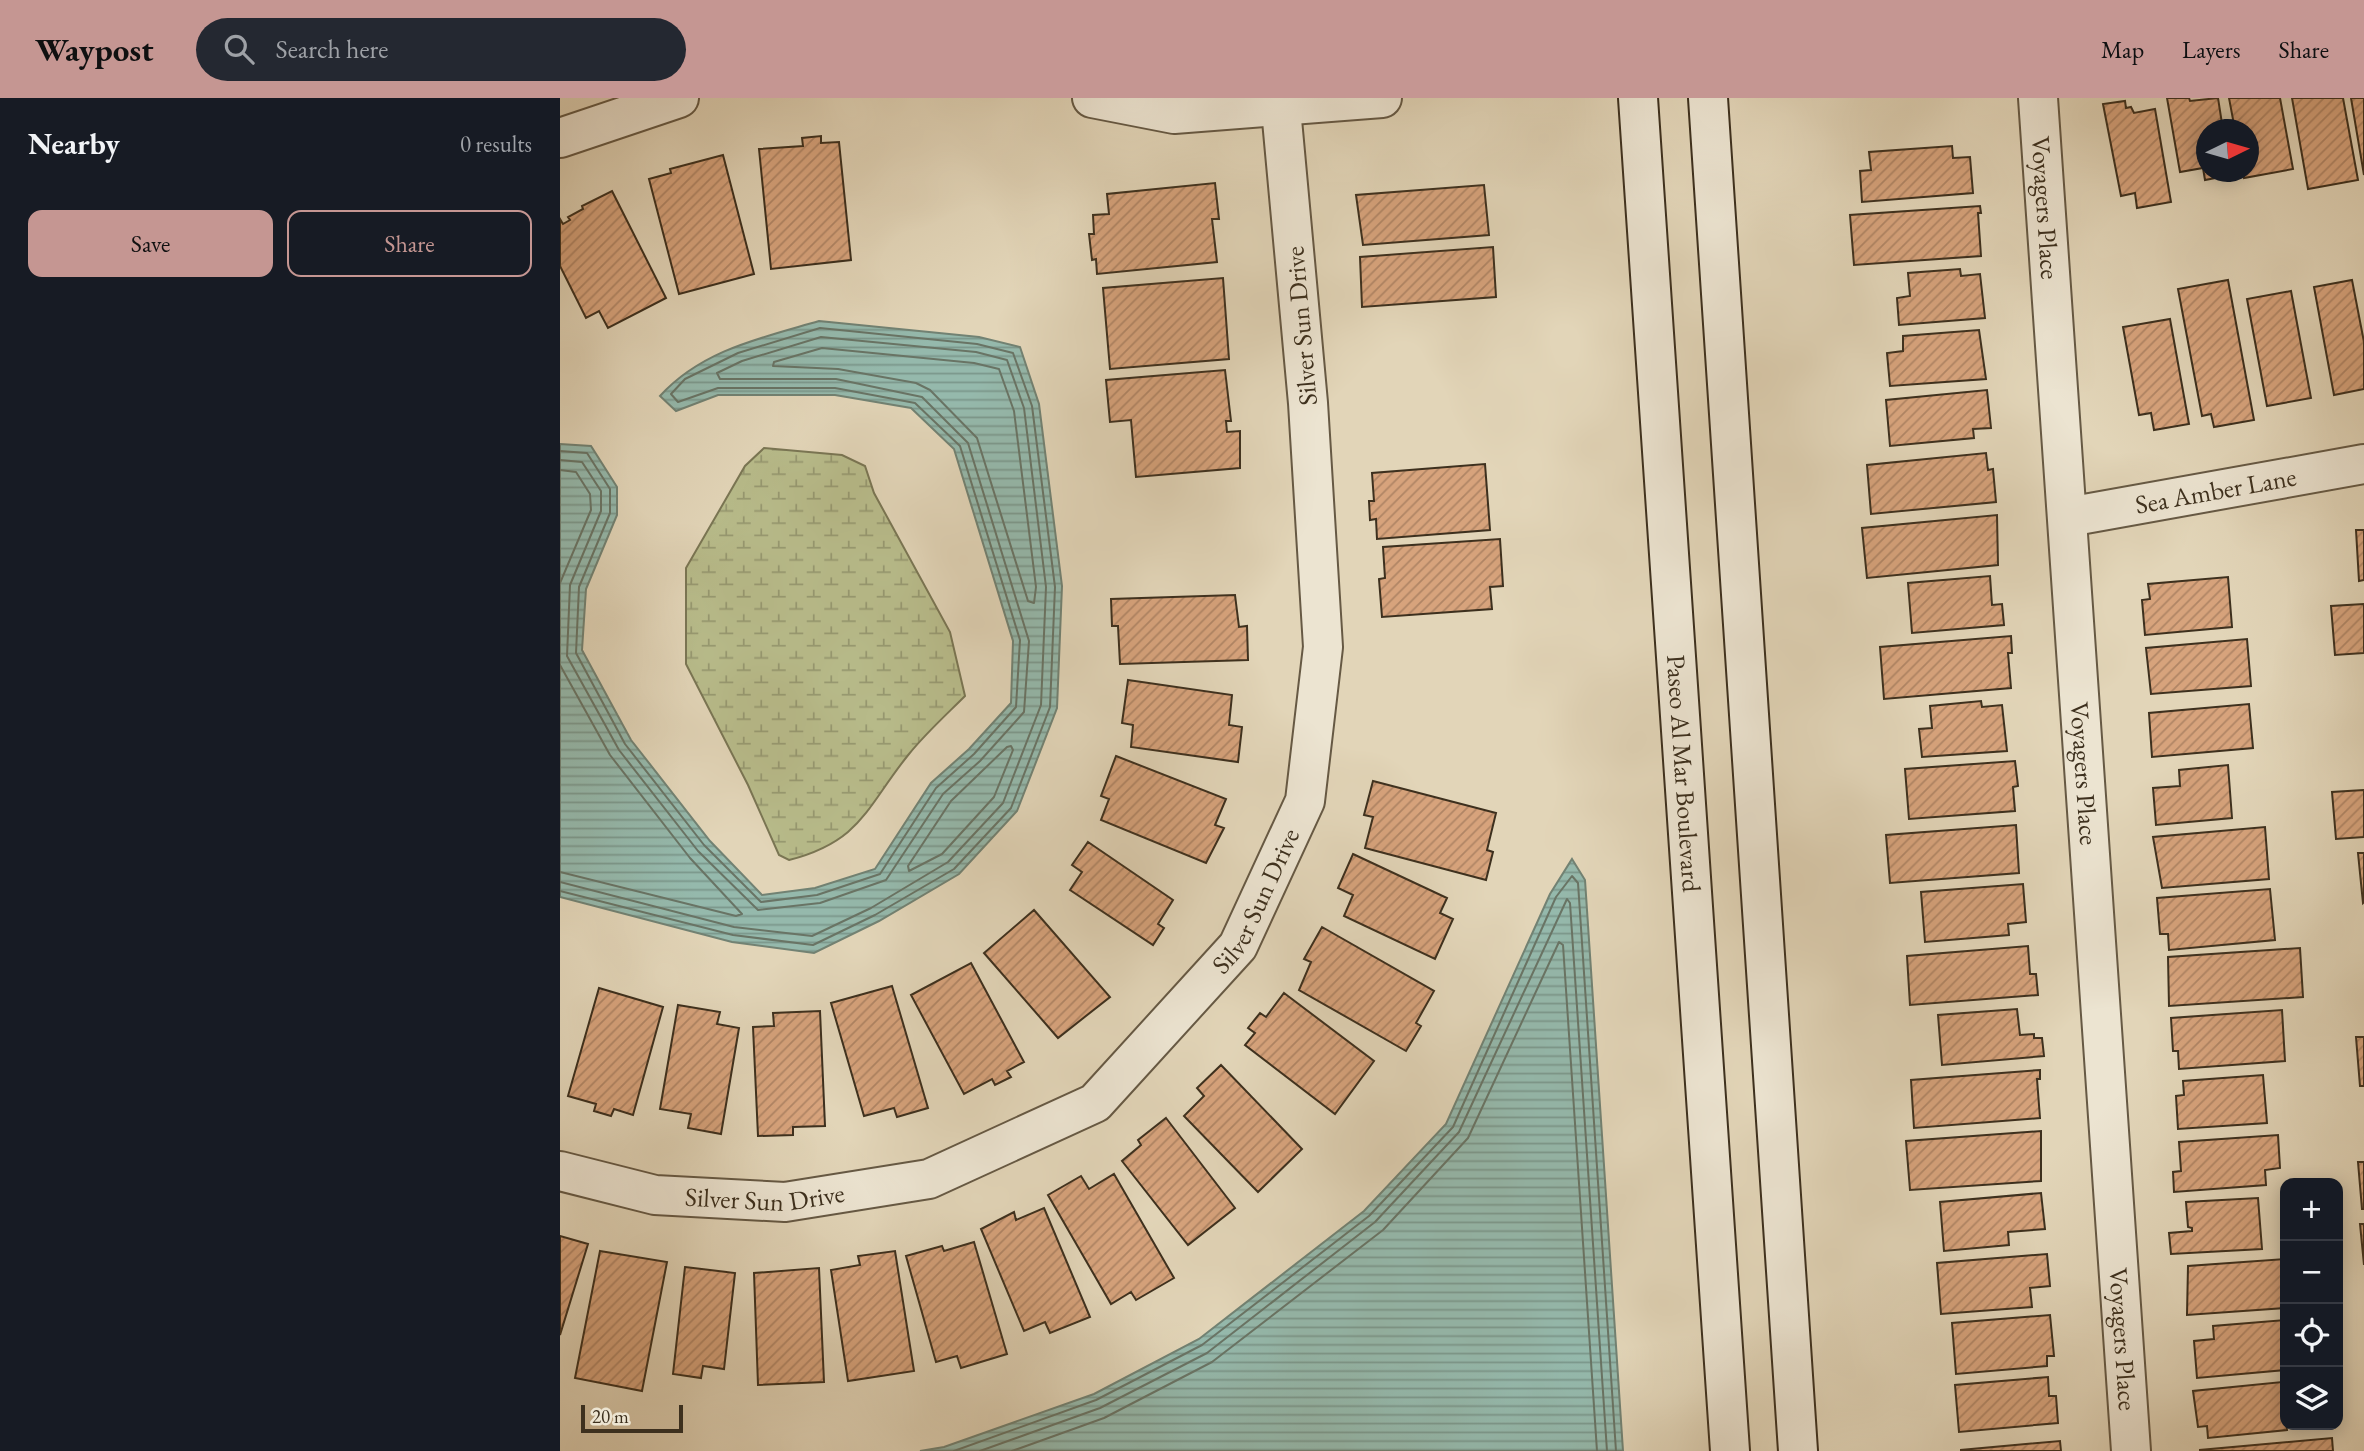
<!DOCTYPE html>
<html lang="en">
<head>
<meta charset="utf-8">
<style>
  :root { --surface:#171b24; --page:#242831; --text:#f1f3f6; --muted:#9ea1a6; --line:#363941; --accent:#c59692 }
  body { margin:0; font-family:"EB Garamond",serif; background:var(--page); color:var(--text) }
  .controls { position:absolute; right:21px; bottom:21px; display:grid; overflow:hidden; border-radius:14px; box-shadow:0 4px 18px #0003 }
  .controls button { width:63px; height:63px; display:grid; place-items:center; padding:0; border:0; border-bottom:2px solid var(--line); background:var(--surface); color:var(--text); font:35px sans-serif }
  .compass { position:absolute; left:1636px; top:21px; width:63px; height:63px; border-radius:50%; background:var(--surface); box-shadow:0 4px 18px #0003; rotate:85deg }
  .scale { position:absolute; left:21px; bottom:18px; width:102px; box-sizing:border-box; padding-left:7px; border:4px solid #3d301e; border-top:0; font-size:19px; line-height:24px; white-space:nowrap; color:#3d301e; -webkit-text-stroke:5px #ece4d1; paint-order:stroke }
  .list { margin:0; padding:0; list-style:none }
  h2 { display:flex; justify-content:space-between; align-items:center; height:91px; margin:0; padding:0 28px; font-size:30px }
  h2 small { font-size:23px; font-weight:400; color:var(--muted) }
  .actions { display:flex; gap:14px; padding:21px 28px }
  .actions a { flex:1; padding:16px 0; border:2px solid var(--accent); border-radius:14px; text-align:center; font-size:24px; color:var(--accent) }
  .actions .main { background:var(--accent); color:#111 }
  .icon { flex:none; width:38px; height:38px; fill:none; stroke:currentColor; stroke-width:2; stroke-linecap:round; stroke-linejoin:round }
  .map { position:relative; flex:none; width:1804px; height:1353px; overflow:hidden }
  header { display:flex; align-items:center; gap:42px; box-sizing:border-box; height:98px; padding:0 35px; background:var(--accent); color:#111 }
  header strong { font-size:33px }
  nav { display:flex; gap:38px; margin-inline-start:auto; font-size:24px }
  .search { width:490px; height:63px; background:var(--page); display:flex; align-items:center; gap:18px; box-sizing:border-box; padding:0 24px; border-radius:38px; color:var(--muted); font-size:26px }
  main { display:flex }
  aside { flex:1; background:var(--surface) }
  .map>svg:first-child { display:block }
  .wetland { fill:url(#wetland-marsh); stroke:#7a7654; stroke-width:2 }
  .water { fill:url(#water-rules); stroke:#728273; stroke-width:2 }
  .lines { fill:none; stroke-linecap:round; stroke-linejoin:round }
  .shore { stroke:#697465; stroke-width:2 }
  .building { fill:url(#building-hatch); stroke:#3d301e; stroke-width:2 }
  .street-casing { stroke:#665944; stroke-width:42 }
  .secondary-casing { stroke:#3d301e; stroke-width:42 }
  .street { stroke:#ece4d1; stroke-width:38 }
  .secondary { stroke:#ece4d1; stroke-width:38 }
  .labels { text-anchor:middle; stroke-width:5; stroke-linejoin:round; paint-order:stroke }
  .street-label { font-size:26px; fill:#3d301e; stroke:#ece4d1 }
</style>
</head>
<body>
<header>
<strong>Waypost</strong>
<div class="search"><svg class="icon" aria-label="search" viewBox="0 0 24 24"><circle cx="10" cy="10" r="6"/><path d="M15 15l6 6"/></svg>Search here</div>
<nav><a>Map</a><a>Layers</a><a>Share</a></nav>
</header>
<main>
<aside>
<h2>Nearby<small>0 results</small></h2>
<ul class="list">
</ul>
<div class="actions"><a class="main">Save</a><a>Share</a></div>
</aside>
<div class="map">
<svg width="1804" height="1353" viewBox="0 0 1804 1353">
  <defs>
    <pattern id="wetland-marsh" width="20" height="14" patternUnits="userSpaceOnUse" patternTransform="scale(1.75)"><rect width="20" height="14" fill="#b8bc8b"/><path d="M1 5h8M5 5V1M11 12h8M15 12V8" fill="none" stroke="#979971"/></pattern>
    <pattern id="water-rules" width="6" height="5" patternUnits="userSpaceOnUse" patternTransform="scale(1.75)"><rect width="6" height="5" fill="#95b9ac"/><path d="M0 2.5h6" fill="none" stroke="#7b978b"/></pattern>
    <pattern id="building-hatch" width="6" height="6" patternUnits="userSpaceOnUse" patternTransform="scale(1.75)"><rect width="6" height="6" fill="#d7a37c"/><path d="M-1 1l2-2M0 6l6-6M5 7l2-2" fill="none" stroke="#b08565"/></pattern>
  </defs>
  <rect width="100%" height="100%" fill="#e2d5b8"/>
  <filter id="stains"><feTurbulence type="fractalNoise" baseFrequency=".00286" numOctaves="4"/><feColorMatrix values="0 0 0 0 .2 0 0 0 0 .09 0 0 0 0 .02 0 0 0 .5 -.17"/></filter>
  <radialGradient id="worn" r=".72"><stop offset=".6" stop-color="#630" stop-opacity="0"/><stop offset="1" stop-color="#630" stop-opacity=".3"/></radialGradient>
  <path class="wetland" d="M 204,350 L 282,357 L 305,368 L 314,395 L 390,534 L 405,598 C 386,617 366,635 349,656 C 306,709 302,743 229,762 L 219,757 L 188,687 L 126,566 L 126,470 L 185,368 Z"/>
  <path class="water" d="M 259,223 L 419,239 L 460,249 L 479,306 L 502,488 L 497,610 L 457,713 L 399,776 L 319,823 L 254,855 L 172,844 L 0,799 L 0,346 L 31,348 L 57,389 L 57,417 L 26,491 L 22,552 L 71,642 L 150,743 L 202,797 L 255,790 L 315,771 L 371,685 L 409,651 L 451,605 L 453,543 L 394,351 L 351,310 L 275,297 L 158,297 L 116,313 L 100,298 C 142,252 201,240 259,223 Z
    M 1012,761 L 1025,782 L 1063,1353 L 360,1353 L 384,1349 L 534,1296 L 639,1241 L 804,1113 L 886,1026 L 990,796 Z"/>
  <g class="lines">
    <path class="shore" d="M 262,250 L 414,265 L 439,271 L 454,313 L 476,489 L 474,505 L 468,503 L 417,340 L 370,292 L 356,285 L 278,271 L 213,268 L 214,264 Z
      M 0,353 L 27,355 L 50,391 L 50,415 L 19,489 L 16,555 L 65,646 L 144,747 L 201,804 L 257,797 L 320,776 L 376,690 L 414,656 L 456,609 L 460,542 L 400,348 L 355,305 L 275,290 L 158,290 L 118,304 L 111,296 L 125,281 L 178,255 L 260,230 L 417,246 L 453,255 L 472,308 L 495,489 L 490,609 L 451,710 L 394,771 L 315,817 L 253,847 L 173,837 L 0,793
      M 0,362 L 22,364 L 41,393 L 41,413 L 10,487 L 7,558 L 59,652 L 138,753 L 198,812 L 260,805 L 326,782 L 383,696 L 420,663 L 464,614 L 469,543 L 408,345 L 362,299 L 276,281 L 160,281 L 157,275 L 182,263 L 261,239 L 416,254 L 447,262 L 464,310 L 486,489 L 481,607 L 443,705 L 388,764 L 311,810 L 252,838 L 174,829 L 0,784
      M 0,372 L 16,374 L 30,396 L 31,412 L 0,485
      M 0,567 L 50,657 L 130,760 L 182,816 L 176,818 L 0,774
      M 447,649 L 451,648 L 453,652 L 434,699 L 382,756 L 349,773 L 348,768 L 391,703 Z
      M 394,1353 L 536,1302 L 642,1247 L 809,1118 L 893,1029 L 996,799 L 1012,778 L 1018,785 L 1056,1353
      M 420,1353 L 540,1310 L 647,1255 L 815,1124 L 899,1034 L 1007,801 L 1010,805 L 1047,1353
      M 452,1353 L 544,1320 L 652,1264 L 823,1132 L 908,1040 L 999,844 L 1003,847 L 1037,1353"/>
  </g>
  <path class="building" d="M 1607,0 L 1629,0 L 1630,3 L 1658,0 L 1663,32 L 1646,32 L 1646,74 L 1670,74 L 1671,77 L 1645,82 L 1643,70 L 1620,74 Z
    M 1669,0 L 1720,0 L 1733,71 L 1684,80 L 1683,74 L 1688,74 L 1688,32 L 1675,32 Z
    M 1732,0 L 1783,0 L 1798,82 L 1748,91 Z
    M 1791,0 L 1804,0 L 1804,77 Z
    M 1565,3 L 1566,10 L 1571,9 L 1574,15 L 1595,11 L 1611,104 L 1577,110 L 1575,95 L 1561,98 L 1543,6 Z
    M 261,38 L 261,45 L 279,44 L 291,162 L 211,171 L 199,51 L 243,48 L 242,40 Z
    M 1392,48 L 1393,60 L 1410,59 L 1413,95 L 1302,104 L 1300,73 L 1311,72 L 1309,54 Z
    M 163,57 L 194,176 L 119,196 L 89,81 L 111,75 L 110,71 Z
    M 655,85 L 659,121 L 652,121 L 657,164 L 537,176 L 536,161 L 532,162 L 529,136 L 534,136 L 533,117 L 549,116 L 547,96 Z
    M 924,87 L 929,137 L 803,147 L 796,97 Z
    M 52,93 L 106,200 L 48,230 L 39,213 L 26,220 L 0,168 L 0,121 L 3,126 L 10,122 L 8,119 L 23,111 L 22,108 Z
    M 1420,108 L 1421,115 L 1418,115 L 1421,158 L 1294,167 L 1290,117 Z
    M 933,149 L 936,199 L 802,209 L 800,159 Z
    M 1400,171 L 1401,178 L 1420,176 L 1425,220 L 1339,227 L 1337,200 L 1350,198 L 1348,175 Z
    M 663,180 L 669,261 L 550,271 L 543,190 Z
    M 1668,182 L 1694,322 L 1654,329 L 1651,316 L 1642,318 L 1618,191 Z
    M 1792,182 L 1804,244 L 1804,291 L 1774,297 L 1754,189 Z
    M 1731,193 L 1751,300 L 1707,308 L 1687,201 Z
    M 1610,221 L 1629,326 L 1594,332 L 1591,315 L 1579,317 L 1563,229 Z
    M 1419,232 L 1426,281 L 1330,288 L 1327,255 L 1343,253 L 1343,238 Z
    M 665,272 L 671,323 L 666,323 L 667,334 L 680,333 L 680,370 L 576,379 L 571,322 L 550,324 L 546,282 Z
    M 1427,292 L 1431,330 L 1413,331 L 1414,340 L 1330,348 L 1326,302 Z
    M 1426,355 L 1428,372 L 1433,371 L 1436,404 L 1311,416 L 1307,367 Z
    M 925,366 L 930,432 L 817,441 L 816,421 L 810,422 L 809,403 L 814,403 L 812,375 Z
    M 1437,417 L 1438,467 L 1307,480 L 1302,430 Z
    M 1796,432 L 1804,432 L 1804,482 L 1799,483 Z
    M 940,441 L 943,488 L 930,489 L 932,511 L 822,519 L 819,481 L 825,480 L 823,449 Z
    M 1430,478 L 1432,507 L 1442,506 L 1444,527 L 1352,535 L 1348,485 Z
    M 1668,479 L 1672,529 L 1585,537 L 1582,502 L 1590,501 L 1588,486 Z
    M 675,497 L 679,529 L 687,528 L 688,562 L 560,566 L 558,528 L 552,528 L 551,501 Z
    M 1804,506 L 1804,555 L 1775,557 L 1771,508 Z
    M 1451,538 L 1452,555 L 1448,555 L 1451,590 L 1324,601 L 1320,549 Z
    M 1687,541 L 1691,588 L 1591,596 L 1586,550 Z
    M 568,582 L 672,597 L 669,627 L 682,629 L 678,664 L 571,649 L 573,627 L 562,625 Z
    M 1421,603 L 1422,609 L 1442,607 L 1447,653 L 1362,659 L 1359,631 L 1372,630 L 1370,608 Z
    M 1689,606 L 1693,650 L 1592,659 L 1589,615 Z
    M 556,658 L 666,701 L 655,727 L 664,730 L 646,765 L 541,722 L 549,701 L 541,698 Z
    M 1455,663 L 1458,688 L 1453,689 L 1455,713 L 1349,721 L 1345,671 Z
    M 1668,667 L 1672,720 L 1596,727 L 1593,690 L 1620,688 L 1619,672 Z
    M 813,683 L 936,715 L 927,752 L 933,754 L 926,782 L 805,750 L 813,719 L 804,717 Z
    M 1804,692 L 1804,739 L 1776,741 L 1772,694 Z
    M 1456,727 L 1459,775 L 1330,785 L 1326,737 Z
    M 1705,729 L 1709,781 L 1602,790 L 1593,739 Z
    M 528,744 L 613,802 L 598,826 L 604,830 L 593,847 L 510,792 L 522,774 L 512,767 Z
    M 1798,755 L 1804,755 L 1804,804 L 1803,805 Z
    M 793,756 L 887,800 L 880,815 L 893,821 L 875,861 L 784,818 L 793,797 L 778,790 Z
    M 1463,786 L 1466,824 L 1448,826 L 1449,837 L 1365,844 L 1361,794 Z
    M 1710,791 L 1715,842 L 1609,852 L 1608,836 L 1600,836 L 1597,800 Z
    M 474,812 L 550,899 L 498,940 L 424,855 Z
    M 762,829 L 874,893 L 856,925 L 861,928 L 846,953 L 739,892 L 751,864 L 744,861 Z
    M 1468,848 L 1470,876 L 1476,876 L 1478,897 L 1350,907 L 1347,858 Z
    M 1740,850 L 1743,899 L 1609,908 L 1608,859 Z
    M 411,865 L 464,964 L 447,973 L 451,979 L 435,987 L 432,981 L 404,996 L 351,897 Z
    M 332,888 L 368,1010 L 337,1019 L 334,1010 L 304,1018 L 271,905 Z
    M 39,890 L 103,909 L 73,1017 L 54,1011 L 51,1018 L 34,1013 L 36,1006 L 8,998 Z
    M 724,895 L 814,963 L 775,1016 L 685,947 L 695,935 L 688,930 L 700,915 L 706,919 Z
    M 118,907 L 160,914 L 157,926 L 179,930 L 161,1036 L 128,1030 L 131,1016 L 100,1011 Z
    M 1457,911 L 1460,937 L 1474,936 L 1474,940 L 1482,940 L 1484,958 L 1382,967 L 1378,917 Z
    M 1722,912 L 1725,963 L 1619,971 L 1618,953 L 1613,953 L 1611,920 Z
    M 260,913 L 265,1028 L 233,1029 L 233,1037 L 198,1038 L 193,929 L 214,928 L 213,915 Z
    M 1796,939 L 1804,939 L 1804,988 L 1800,988 Z
    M 661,967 L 742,1051 L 698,1094 L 624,1018 L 644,998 L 637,990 Z
    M 1480,972 L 1480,981 L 1477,981 L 1480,1020 L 1354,1030 L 1351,982 Z
    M 1703,977 L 1707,1025 L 1618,1031 L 1616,998 L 1624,997 L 1623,983 Z
    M 606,1020 L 675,1110 L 628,1147 L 562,1063 L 581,1047 L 578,1042 Z
    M 1481,1033 L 1481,1083 L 1350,1092 L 1346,1043 Z
    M 1718,1037 L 1720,1070 L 1705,1072 L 1706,1087 L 1614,1094 L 1613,1074 L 1621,1073 L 1619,1044 Z
    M 1798,1064 L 1804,1064 L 1804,1111 L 1802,1111 Z
    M 554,1076 L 614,1180 L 576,1202 L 571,1194 L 551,1206 L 488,1097 L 521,1078 L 529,1091 Z
    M 1481,1095 L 1485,1131 L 1448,1134 L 1449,1147 L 1384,1153 L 1380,1104 Z
    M 1698,1100 L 1702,1151 L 1611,1156 L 1609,1135 L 1632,1133 L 1632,1130 L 1628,1129 L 1626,1104 Z
    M 484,1110 L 530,1219 L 490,1235 L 485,1224 L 464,1233 L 421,1131 L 454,1114 L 456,1122 Z
    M 1800,1126 L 1804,1126 L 1804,1167 Z
    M 0,1138 L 28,1146 L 0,1237 Z
    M 414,1144 L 447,1256 L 401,1270 L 397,1258 L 376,1264 L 346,1158 L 382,1148 L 384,1153 Z
    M 40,1153 L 107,1164 L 82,1293 L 15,1280 Z
    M 335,1153 L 354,1273 L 288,1283 L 271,1172 L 300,1167 L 298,1158 Z
    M 1487,1156 L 1490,1188 L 1470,1190 L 1472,1209 L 1381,1216 L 1377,1165 Z
    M 1725,1161 L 1725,1210 L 1627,1217 L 1628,1168 Z
    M 125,1169 L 175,1175 L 164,1271 L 143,1268 L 141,1280 L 113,1276 Z
    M 259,1170 L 264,1284 L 198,1287 L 194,1175 Z
    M 1490,1217 L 1494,1258 L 1487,1258 L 1487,1268 L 1396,1276 L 1392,1225 Z
    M 1725,1222 L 1725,1272 L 1637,1280 L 1634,1243 L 1654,1241 L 1653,1228 Z
    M 1488,1279 L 1489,1298 L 1496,1298 L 1498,1325 L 1399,1334 L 1395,1287 Z
    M 1722,1284 L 1727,1332 L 1648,1340 L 1647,1328 L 1638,1329 L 1633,1293 Z
    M 1772,1340 L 1773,1353 L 1640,1353 L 1640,1352 Z
    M 1500,1343 L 1501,1353 L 1401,1353 L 1401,1352 Z"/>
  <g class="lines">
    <defs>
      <g id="street">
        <path d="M 532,0 L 614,16 L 822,0"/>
        <path id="s1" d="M 1478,0 L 1571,1353"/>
        <path d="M 0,40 L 119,0"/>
        <path id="s2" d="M 1508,419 L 1804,366"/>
        <path id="s3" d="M 0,1073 L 95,1097 L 225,1104 L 369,1081 L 535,1005 L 678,848 L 745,703 L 763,549 L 748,305 L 720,0"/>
      </g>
      <g id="secondary">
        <path id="s4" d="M 1078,0 L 1170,1353"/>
        <path d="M 1148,0 L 1238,1353"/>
      </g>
    </defs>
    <use href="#street" class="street-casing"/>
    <use href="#secondary" class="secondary-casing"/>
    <use href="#street" class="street"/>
    <use href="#secondary" class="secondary"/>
  </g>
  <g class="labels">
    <g class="street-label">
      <text dy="9" stroke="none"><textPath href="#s1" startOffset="110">Voyagers Place</textPath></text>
      <text transform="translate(741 228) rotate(-95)" y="9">Silver Sun Drive</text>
      <text dy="9" stroke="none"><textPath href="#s2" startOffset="150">Sea Amber Lane</textPath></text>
      <text dy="9" stroke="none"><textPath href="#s1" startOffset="677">Voyagers Place</textPath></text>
      <text dy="9" stroke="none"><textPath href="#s4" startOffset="677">Paseo Al Mar Boulevard</textPath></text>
      <text dy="9" stroke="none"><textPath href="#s3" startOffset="817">Silver Sun Drive</textPath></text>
      <text dy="9" stroke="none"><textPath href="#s3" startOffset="208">Silver Sun Drive</textPath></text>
      <text dy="9" stroke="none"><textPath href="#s1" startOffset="1244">Voyagers Place</textPath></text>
    </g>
  </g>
  <rect width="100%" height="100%" filter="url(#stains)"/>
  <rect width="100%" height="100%" fill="url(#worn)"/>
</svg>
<div class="controls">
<button>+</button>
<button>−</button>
<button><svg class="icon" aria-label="locate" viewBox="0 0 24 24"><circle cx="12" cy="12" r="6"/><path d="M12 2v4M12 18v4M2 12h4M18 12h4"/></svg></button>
<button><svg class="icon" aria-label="layers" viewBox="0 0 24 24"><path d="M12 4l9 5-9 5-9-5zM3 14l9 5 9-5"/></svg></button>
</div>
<svg class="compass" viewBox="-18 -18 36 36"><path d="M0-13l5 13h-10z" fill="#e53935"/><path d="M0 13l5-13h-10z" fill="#9ea1a6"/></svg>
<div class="scale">20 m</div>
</div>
</main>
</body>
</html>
